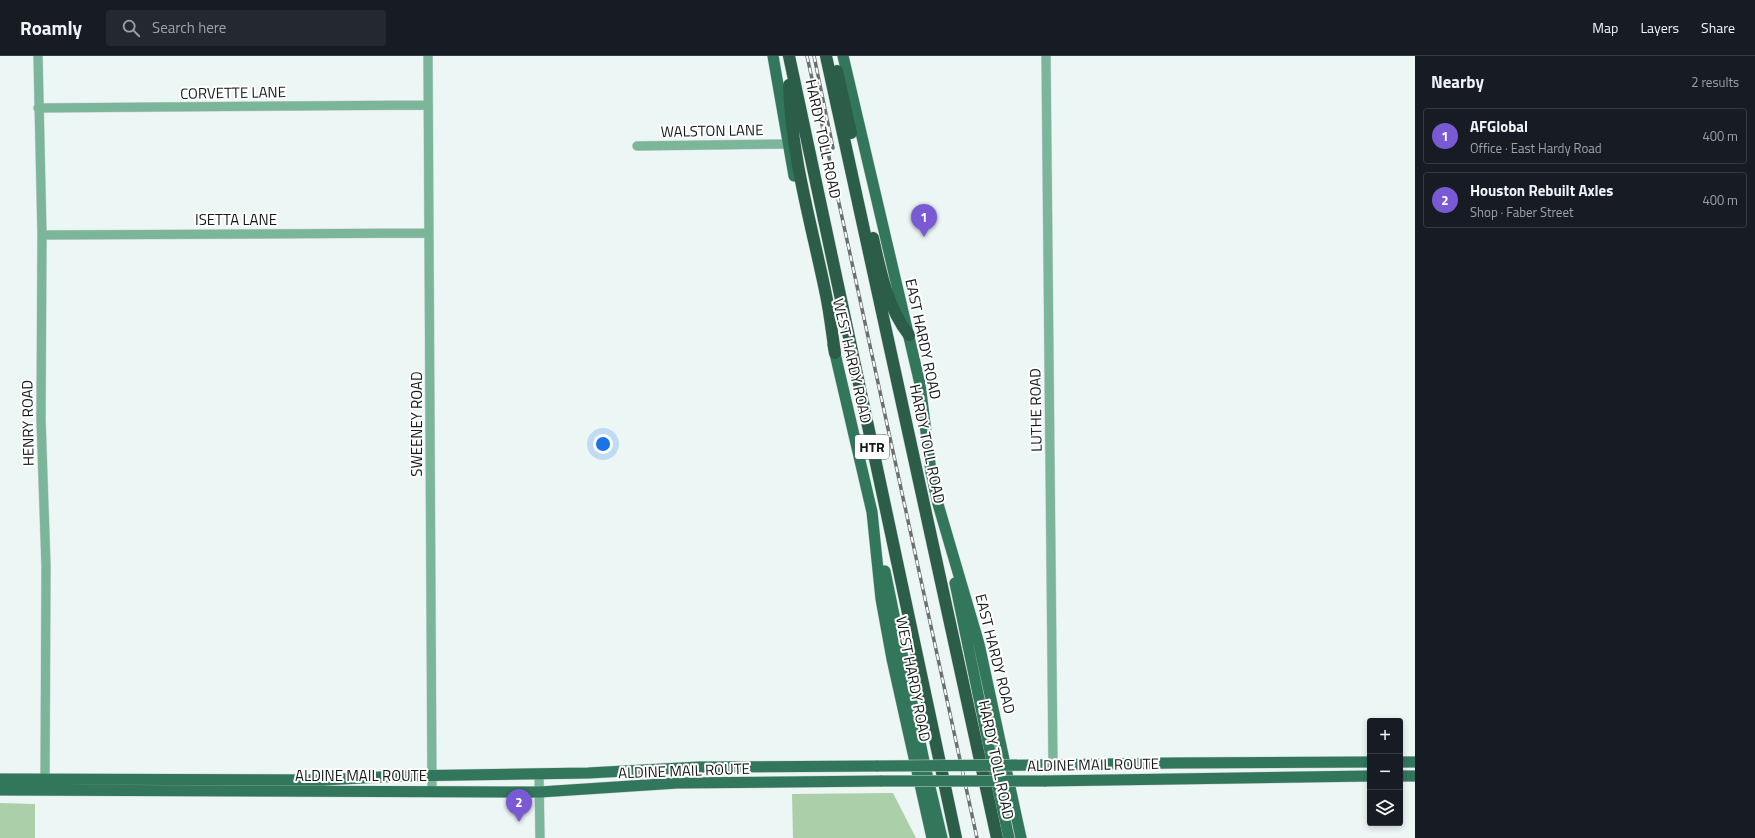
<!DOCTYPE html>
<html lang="en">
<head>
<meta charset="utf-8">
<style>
  :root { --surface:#171b24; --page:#242831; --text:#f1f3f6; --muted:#9ea1a6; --line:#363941; --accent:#795ad4 }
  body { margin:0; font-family:"Titillium Web",sans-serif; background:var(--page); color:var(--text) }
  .controls { position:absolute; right:12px; bottom:12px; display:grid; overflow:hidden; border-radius:4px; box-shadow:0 2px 6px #0003 }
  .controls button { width:36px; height:36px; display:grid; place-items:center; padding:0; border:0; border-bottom:1px solid var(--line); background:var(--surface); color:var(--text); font:20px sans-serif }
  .you { position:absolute; left:603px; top:388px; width:14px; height:14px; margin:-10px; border:3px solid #fff; border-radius:50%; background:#1a73e8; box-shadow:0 0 0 6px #1a73e833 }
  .badge { display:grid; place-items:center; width:26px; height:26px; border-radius:50%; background:var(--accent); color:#fff; font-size:13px; font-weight:700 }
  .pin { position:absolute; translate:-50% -33px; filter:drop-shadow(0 1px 2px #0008) }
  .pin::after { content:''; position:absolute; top:21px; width:14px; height:12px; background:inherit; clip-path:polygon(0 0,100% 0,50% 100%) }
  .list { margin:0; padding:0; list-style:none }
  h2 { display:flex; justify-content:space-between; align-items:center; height:52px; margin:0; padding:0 16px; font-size:17px }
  h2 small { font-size:13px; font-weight:400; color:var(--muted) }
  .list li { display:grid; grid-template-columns:26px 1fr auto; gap:12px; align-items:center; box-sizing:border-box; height:56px; margin:0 8px 8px; padding:0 8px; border:1px solid var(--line); border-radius:4px }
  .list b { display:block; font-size:15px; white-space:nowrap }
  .list p { margin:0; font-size:13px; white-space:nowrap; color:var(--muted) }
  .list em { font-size:13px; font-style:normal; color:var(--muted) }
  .icon { flex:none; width:22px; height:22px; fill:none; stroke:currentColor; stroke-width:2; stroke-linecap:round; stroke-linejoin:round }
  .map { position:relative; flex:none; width:1415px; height:782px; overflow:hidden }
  header { display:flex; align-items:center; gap:24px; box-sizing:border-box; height:56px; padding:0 20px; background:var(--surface); border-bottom:1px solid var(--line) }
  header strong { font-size:19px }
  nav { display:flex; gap:22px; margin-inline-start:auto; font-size:14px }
  .search { width:280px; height:36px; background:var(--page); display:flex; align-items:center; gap:10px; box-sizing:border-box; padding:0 14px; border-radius:4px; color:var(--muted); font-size:15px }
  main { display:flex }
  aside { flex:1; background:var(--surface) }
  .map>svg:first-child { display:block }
  .green { fill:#abcfa9 }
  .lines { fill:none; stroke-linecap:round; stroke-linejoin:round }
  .minor-casing { stroke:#cad3d2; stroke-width:10 }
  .major-casing { stroke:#cad3d2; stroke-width:12 }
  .highway-casing { stroke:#cad3d2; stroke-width:13 }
  .minor { stroke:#7bb69b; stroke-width:9 }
  .major { stroke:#32775b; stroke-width:11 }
  .highway { stroke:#2b5d48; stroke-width:12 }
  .rail-casing { stroke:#6a706f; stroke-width:3.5 }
  .rail { stroke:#fff; stroke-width:2; stroke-dasharray:6; stroke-linecap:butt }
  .major-bridge-casing { stroke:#cad3d2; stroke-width:12; stroke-linecap:butt }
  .major-bridge { stroke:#32775b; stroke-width:11 }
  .labels { text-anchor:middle; stroke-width:4; stroke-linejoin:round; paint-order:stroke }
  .shield { fill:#fff; stroke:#5b5e5d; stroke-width:1 }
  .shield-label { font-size:14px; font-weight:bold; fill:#151918 }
  .street-label { font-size:15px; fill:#151918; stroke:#fff }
</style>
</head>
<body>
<header>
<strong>Roamly</strong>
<div class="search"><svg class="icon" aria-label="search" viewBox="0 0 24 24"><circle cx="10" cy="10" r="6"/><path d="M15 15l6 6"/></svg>Search here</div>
<nav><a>Map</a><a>Layers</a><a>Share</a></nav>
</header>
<main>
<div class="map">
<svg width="1415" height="782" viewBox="0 0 1415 782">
  <rect width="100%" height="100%" fill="#ecf6f5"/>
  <path class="green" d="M 893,737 L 916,782 L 793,782 L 792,738 Z
    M 0,747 L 35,748 L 35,782 L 0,782 Z"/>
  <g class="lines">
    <defs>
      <path id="minor" d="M 38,0 L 42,179 L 41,363 L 46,510 L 45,729
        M 428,0 L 432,736
        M 1046,0 L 1053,709
        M 38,52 L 428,49
        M 637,90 L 788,88
        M 42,179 L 429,177
        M 539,718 L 540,782"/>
      <path id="major" d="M 773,0 L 794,120
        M 843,0 L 920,328 L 931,416 L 938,448 L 979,588 L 1021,782
        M 833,289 L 872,456 L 881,543 L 892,603 L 932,782
        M 885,515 L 925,710 L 942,782
        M 955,527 L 993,710 L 1009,782
        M 1400,706 L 1415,706
        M 1038,709 L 1172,707 L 1370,706
        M 1400,720 L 1415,720
        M 0,723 L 323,724 L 400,720 L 588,717 L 699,711 L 878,710
        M 1044,725 L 1370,720
        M 0,734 L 540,736 L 677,727 L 882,725"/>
      <path id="highway" d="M 789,0 L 956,782
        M 826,0 L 997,782
        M 837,15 L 851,77
        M 789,29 C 791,100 812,170 826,239 C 830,258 832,278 835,297
        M 873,182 C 880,214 888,253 909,279"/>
    </defs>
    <use href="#minor" class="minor-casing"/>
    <use href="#major" class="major-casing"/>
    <use href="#highway" class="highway-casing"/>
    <use href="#minor" class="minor"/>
    <use href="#major" class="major"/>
    <use href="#highway" class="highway"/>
    <defs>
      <path id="rail" d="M 807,0 L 977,782
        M 814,0 L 833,92"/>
    </defs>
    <use href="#rail" class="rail-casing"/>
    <use href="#rail" class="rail"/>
    <defs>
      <path id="major-bridge" d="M 878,710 L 1038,709
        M 882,725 L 1044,725"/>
    </defs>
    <use href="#major-bridge" class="major-bridge-casing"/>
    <use href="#major-bridge" class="major-bridge"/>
  </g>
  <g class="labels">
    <rect class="shield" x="855" y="379" width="34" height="24" rx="3"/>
    <g class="shield-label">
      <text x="872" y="396">HTR</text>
    </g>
    <g class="street-label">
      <text transform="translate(233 37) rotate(-1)" y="5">CORVETTE LANE</text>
      <text transform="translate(712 75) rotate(-1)" y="5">WALSTON LANE</text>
      <text transform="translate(823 83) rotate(78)" y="5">HARDY TOLL ROAD</text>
      <text x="236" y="169">ISETTA LANE</text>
      <text transform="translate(923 283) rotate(78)" y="5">EAST HARDY ROAD</text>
      <text transform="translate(852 305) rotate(77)" y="5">WEST HARDY ROAD</text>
      <text transform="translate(1036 354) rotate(-91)" y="5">LUTHE ROAD</text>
      <text transform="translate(28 367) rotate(-91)" y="5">HENRY ROAD</text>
      <text transform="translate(417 368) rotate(-90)" y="5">SWEENEY ROAD</text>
      <text transform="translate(927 388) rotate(78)" y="5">HARDY TOLL ROAD</text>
      <text transform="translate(995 598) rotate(76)" y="5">EAST HARDY ROAD</text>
      <text transform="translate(913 623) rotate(79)" y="5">WEST HARDY ROAD</text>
      <text transform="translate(996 704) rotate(78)" y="5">HARDY TOLL ROAD</text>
      <text transform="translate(1093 709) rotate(-1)" y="5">ALDINE MAIL ROUTE</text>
      <text transform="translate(684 715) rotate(-2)" y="5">ALDINE MAIL ROUTE</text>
      <text x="361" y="725">ALDINE MAIL ROUTE</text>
    </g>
  </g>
</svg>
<div class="controls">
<button>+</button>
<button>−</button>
<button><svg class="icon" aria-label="layers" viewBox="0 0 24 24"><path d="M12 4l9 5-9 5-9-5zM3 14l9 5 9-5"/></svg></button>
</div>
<div class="you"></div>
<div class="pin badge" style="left:924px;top:181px">1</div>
<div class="pin badge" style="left:519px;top:766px">2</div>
</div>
<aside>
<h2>Nearby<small>2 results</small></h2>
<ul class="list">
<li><span class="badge">1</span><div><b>AFGlobal</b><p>Office · East Hardy Road</p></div><em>400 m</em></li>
<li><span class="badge">2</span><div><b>Houston Rebuilt Axles</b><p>Shop · Faber Street</p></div><em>400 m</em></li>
</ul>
</aside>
</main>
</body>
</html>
